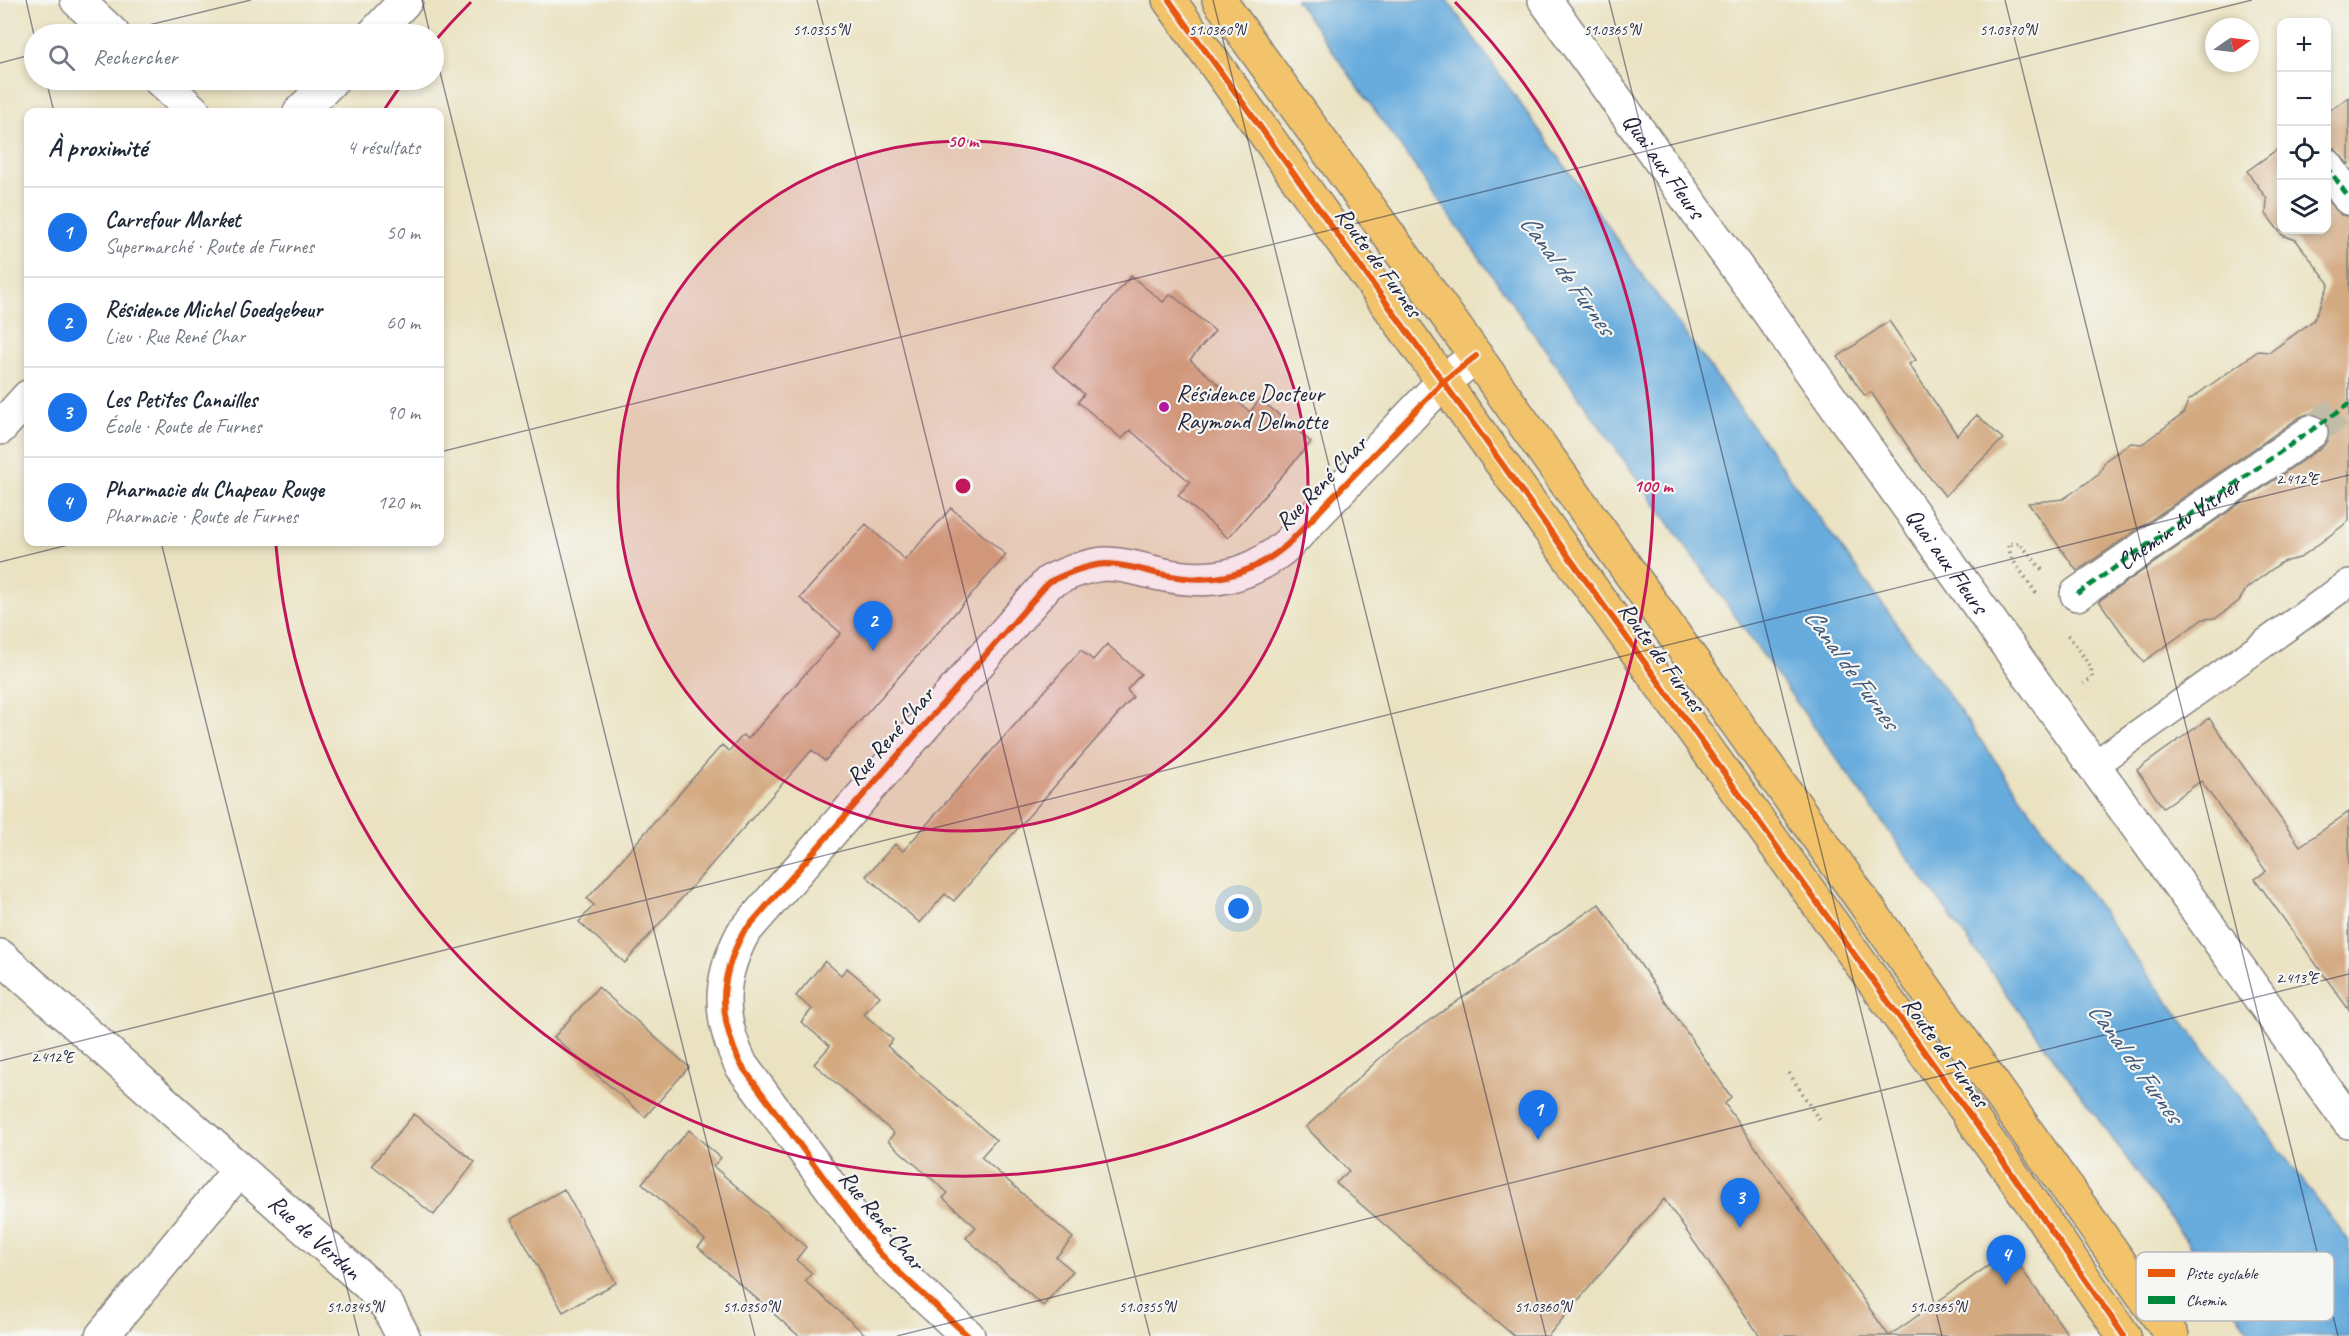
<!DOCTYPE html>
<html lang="fr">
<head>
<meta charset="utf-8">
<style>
  :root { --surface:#fff; --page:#f6f6f7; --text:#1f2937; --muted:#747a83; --line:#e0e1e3; --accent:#1a73e8 }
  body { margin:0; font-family:Caveat,sans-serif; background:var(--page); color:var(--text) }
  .controls { position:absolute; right:18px; top:18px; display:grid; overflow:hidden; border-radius:12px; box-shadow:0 3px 9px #0003 }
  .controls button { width:54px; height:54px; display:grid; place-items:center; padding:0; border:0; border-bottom:2px solid var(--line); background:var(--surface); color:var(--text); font:30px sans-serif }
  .compass { position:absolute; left:2205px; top:18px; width:54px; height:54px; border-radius:50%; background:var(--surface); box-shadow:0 3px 9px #0003; rotate:76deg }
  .you { position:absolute; left:1239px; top:909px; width:21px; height:21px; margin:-15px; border:4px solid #fff; border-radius:50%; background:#1a73e8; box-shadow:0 0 0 9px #1a73e833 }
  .badge { display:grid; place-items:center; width:39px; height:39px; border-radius:50%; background:var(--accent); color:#fff; font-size:20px; font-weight:700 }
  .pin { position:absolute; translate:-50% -50px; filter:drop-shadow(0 2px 3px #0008) }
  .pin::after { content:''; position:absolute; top:32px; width:21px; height:18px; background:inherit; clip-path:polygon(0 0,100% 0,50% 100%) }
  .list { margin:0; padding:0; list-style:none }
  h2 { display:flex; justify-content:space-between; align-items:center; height:78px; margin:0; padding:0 24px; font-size:26px }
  h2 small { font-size:20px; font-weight:400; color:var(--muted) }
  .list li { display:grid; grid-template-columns:39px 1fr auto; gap:18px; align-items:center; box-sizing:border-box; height:90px; padding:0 24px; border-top:2px solid var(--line) }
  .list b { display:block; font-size:22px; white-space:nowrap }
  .list p { margin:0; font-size:20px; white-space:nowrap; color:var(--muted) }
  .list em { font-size:20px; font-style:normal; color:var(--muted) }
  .icon { flex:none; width:33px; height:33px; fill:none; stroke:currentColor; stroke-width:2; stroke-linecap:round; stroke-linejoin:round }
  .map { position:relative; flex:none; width:2349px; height:1336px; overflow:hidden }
  .search { position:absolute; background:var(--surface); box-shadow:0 3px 9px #0003; left:24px; top:24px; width:420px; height:66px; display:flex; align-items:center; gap:15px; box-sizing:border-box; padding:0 21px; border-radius:33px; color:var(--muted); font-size:22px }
  .panel { position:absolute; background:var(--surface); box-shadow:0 3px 9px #0003; left:24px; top:108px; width:420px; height:438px; border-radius:12px }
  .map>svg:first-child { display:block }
  .water { fill:#67acdd; stroke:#44678c; stroke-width:1.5 }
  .building { fill:#d3a980 }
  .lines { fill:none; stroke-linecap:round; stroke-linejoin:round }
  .street-tunnel { stroke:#c2bca6; stroke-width:33; stroke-dasharray:33 16; stroke-linecap:butt }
  .lane-casing { stroke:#86827e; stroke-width:30 }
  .street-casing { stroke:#86827e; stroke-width:36 }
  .primary-casing { stroke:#86827e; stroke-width:36 }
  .path { stroke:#86827e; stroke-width:4; stroke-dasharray:1.5 4.5; stroke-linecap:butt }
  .lane { stroke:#fff; stroke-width:27 }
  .street { stroke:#fff; stroke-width:33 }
  .primary { stroke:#f2c36a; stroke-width:33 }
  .quiet { stroke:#00873e; stroke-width:4.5; stroke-dasharray:9 4.5; stroke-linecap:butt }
  .cycleway-casing { stroke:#f6f6f2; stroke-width:10 }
  .cycleway { stroke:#e8590c; stroke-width:6 }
  .ticks { fill:none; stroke:#22223b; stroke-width:1.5; stroke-opacity:0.45 }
  .ring { fill:none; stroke:#c2185b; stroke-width:3 }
  .poi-dot { fill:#b5179e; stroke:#f6f6f2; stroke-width:2 }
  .labels { text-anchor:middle; stroke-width:4.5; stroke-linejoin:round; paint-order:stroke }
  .street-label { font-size:24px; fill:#22223b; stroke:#f6f6f2 }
  .poi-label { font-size:24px; fill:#22223b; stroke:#f6f6f2; text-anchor:start }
  .water-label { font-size:26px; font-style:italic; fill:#3e597c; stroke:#f6f6f2 }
  .key { fill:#f6f6f2; stroke:#b6b6bb; stroke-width:1.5 }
  .key-label { font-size:16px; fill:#22223b }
  .ticks-label { font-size:15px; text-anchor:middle; fill:#22223b; stroke:#f6f6f2; stroke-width:4.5; stroke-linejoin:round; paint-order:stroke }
  .centre { fill:#c2185b; stroke:#f6f6f2; stroke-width:3 }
  .ring-label { font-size:18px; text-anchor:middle; font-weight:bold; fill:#c2185b; stroke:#f6f6f2; stroke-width:4.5; stroke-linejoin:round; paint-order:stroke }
</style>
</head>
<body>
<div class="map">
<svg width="2349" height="1336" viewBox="0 0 2349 1336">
  <rect width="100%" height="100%" fill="#f6f6f2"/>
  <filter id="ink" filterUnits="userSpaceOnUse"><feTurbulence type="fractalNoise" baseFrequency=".0167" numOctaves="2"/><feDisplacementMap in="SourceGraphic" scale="12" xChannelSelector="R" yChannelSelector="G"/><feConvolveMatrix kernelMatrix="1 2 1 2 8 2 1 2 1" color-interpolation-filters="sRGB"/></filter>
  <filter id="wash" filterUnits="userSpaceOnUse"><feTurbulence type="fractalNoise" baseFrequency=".008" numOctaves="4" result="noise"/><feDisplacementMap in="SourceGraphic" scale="24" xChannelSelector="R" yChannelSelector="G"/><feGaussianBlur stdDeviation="1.35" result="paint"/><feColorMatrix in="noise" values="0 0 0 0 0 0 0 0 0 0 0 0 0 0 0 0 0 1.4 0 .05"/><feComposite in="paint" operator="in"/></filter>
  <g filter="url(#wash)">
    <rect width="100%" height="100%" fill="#eae2c1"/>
    <path class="water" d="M 1296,0 L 1447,0 L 1638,269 L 1950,697 L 2136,959 L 2349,1242 L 2349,1336 L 2252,1336 L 2205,1266 L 1869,804 Z"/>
    <g id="blocks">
      <path class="building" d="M 2349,97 L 2349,164 L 2348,164 L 2334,148 L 2326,147 L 2326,113 Z
        M 2282,146 L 2282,230 L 2326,230 L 2326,199 L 2341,215 L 2349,216 L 2349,521 L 2300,558 L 2282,562 L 2247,588 L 2239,601 L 2216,618 L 2203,619 L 2143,662 L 2099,601 L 2322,447 L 2328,441 L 2330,431 L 2326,421 L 2320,415 L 2310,413 L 2300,417 L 2077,571 L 2028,503 L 2063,499 L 2098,475 L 2106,460 L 2131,443 L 2142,444 L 2183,414 L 2188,401 L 2258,351 L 2270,352 L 2314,320 L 2329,284 L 2296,240 L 2282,235 L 2266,214 L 2267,199 L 2247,171 Z
        M 1131,276 L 1163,302 L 1171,294 L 1215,331 L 1190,360 L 1250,412 L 1260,399 L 1311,442 L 1228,538 L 1178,495 L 1190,482 L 1130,430 L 1122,439 L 1078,402 L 1084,394 L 1053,367 Z
        M 1889,321 L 1916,360 L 1909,364 L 1957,435 L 1977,415 L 2003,439 L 1945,496 L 1923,469 L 1871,392 L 1865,396 L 1838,357 Z
        M 951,508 L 1006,555 L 825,761 L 812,750 L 625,963 L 579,922 L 594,905 L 587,899 L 722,745 L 729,751 L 743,735 L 748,739 L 841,633 L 800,598 L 866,524 L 905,560 Z
        M 1107,644 L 1141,674 L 1127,690 L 1133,697 L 954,901 L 945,894 L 920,923 L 866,876 L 895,844 L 903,851 L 1081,650 L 1093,660 Z
        M 2209,718 L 2300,846 L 2349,812 L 2349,1010 L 2255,879 L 2266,871 L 2201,781 L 2163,808 L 2137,770 Z
        M 1599,904 L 1731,1097 L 1725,1104 L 1889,1336 L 2009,1251 L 2069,1336 L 1760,1336 L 1664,1199 L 1548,1336 L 1514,1336 L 1336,1183 L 1349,1171 L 1306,1127 L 1395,1044 Z
        M 825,961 L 841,975 L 847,968 L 880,996 L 864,1014 L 893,1040 L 887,1046 L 996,1140 L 981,1157 L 1073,1238 L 1056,1257 L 1073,1271 L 1043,1306 L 966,1238 L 976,1227 L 943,1198 L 948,1193 L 888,1141 L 894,1133 L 814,1064 L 830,1046 L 801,1022 L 812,1009 L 796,996 Z
        M 598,987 L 689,1067 L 645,1117 L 554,1037 Z
        M 414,1114 L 475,1162 L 434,1215 L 372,1165 Z
        M 689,1130 L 721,1158 L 713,1166 L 806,1247 L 796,1260 L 812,1273 L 805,1281 L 867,1336 L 799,1336 L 698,1247 L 705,1240 L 642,1183 Z
        M 564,1189 L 616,1283 L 563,1312 L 511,1219 Z"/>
    </g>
  </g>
  <g filter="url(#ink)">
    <use href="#blocks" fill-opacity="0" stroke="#86827e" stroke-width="1.5"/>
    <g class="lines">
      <path class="street-tunnel" d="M 2311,432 L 2349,404"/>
      <defs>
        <path id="lane" d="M 2094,765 L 2349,583"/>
        <g id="street">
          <path d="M 77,0 L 113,34"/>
          <path id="s1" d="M 1545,0 L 2349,1122"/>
          <path d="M 374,34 L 406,0"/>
          <path d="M 160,80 L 194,112"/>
          <path d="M 300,112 L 332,80"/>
          <path d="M 2326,165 L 2349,198"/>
          <path d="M 0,428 L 28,397"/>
          <path d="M 2077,594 L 2311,432"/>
          <path id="s2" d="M 0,956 L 369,1285 L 388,1307 L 403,1336"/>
          <path d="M 102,1336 L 239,1170"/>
          <path d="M 968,1336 L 891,1265 L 877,1250 L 741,1065 C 718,1017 718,980 743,933 L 1049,582 C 1067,573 1086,565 1106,564 C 1124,564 1142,570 1160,574 C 1210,585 1249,578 1288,544 L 1443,382 L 1476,356"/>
        </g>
        <path id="primary" d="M 1169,0 L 2012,1174 L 2124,1336
          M 1219,0 L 1476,356 L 2172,1336"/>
      </defs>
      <use href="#lane" class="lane-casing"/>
      <use href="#street" class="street-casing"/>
      <use href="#primary" class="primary-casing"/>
      <path class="path" d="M 2036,593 L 2011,557 L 2008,544 L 2020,543 L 2043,571
        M 2068,635 L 2091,667 L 2092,678 L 2083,683
        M 1789,1073 L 1820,1121"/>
      <use href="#lane" class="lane"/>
      <use href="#street" class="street"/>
      <use href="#primary" class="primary"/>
      <g class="quiet">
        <path d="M 2326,165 L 2349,198"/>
        <path id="s3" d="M 2077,594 L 2349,404"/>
      </g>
      <defs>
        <path id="cycleway" d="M 1169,0 L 2012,1174 L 2124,1336
          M 968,1336 L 891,1265 L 877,1250 L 741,1065 C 718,1017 718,980 743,933 L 1049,582 C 1067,573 1086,565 1106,564 C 1124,564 1142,570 1160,574 C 1210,585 1249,578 1288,544 L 1443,382 L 1476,356"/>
      </defs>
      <use href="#cycleway" class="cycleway-casing"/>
      <use href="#cycleway" class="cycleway"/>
    </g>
  </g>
  <path class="ticks" d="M 26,0 L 34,35M 422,0 L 430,34M 817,0 L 1150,1336M 1213,0 L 1546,1336M 1609,0 L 1942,1336M 2005,0 L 2338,1336M 112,34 L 251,0M 434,48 L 755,1336M 0,63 L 34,54M 46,80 L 54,112M 440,452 L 2252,0M 161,542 L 359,1336M 0,562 L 80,542M 0,1061 L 2349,475M 897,1336 L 2349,974"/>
  <circle cx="963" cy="486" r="345" fill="#c2185b" fill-opacity=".12"/>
  <g class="ring">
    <circle cx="963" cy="486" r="345"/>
    <path d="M384 110A690 690 0 0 1 405 80M434 42A690 690 0 0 1 471 2M1455 2A690 690 0 1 1 276 546"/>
  </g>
  <circle class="poi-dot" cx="1164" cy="407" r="6"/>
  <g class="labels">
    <g class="street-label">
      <text dy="8" stroke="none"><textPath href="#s1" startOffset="204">Quai aux Fleurs</textPath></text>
      <text transform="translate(1379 262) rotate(54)" y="8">Route de Furnes</text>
      <text transform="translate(1321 483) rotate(-46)" y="8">Rue René Char</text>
      <text dy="8" stroke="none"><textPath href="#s3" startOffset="124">Chemin du Vitrier</textPath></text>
      <text dy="8" stroke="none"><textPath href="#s1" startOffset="690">Quai aux Fleurs</textPath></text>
      <text transform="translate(1662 657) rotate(54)" y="8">Route de Furnes</text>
      <text transform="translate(890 736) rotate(-49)" y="8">Rue René Char</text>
      <text transform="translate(1946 1052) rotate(54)" y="8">Route de Furnes</text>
      <text transform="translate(882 1220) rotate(51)" y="8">Rue René Char</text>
      <text dy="8" stroke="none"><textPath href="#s2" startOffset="422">Rue de Verdun</textPath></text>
    </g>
    <g class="poi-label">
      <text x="1176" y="401">Résidence Docteur<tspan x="1176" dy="28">Raymond Delmotte</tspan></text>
    </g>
    <g class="water-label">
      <text transform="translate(1568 274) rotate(54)" y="9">Canal de Furnes</text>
      <text transform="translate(1852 668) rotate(54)" y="9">Canal de Furnes</text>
      <text transform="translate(2136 1062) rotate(54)" y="9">Canal de Furnes</text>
    </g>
  </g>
  <rect x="2136" y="1252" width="198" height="69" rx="9" class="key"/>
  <rect x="2148" y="1269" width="27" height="8" fill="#e8590c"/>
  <rect x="2148" y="1296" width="27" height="8" fill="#00873e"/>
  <g class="key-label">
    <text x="2186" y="1279">Piste cyclable</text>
    <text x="2186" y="1306">Chemin</text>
  </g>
  <g class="ticks-label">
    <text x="821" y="35">51.0355°N</text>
    <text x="1217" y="35">51.0360°N</text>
    <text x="1612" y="35">51.0365°N</text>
    <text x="2008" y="35">51.0370°N</text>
    <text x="2297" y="484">2.412°E</text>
    <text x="2297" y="983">2.413°E</text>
    <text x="52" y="1062">2.412°E</text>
    <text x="355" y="1312">51.0345°N</text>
    <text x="751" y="1312">51.0350°N</text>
    <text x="1147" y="1312">51.0355°N</text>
    <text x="1543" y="1312">51.0360°N</text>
    <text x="1938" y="1312">51.0365°N</text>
  </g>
  <circle cx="963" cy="486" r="9" class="centre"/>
  <g class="ring-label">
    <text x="963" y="147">50 m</text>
    <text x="1653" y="492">100 m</text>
  </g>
</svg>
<div class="controls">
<button>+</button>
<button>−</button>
<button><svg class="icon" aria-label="locate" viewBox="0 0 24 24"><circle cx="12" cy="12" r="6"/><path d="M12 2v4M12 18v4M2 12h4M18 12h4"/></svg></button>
<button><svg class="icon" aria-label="layers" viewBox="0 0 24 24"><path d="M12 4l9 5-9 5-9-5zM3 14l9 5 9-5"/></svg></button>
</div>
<svg class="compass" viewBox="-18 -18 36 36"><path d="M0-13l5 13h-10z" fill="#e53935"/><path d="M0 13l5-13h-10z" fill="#747a83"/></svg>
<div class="you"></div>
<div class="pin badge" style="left:1538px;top:1140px">1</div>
<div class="pin badge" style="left:873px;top:651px">2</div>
<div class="pin badge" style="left:1740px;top:1228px">3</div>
<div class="pin badge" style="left:2006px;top:1285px">4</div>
<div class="search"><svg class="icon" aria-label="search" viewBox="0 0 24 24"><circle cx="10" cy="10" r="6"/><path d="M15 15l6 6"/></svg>Rechercher</div>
<section class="panel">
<h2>À proximité<small>4 résultats</small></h2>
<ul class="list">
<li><span class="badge">1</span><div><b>Carrefour Market</b><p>Supermarché · Route de Furnes</p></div><em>50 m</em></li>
<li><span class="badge">2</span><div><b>Résidence Michel Goedgebeur</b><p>Lieu · Rue René Char</p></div><em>60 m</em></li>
<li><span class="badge">3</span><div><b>Les Petites Canailles</b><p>École · Route de Furnes</p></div><em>90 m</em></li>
<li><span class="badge">4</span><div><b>Pharmacie du Chapeau Rouge</b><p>Pharmacie · Route de Furnes</p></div><em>120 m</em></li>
</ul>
</section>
</div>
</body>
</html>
